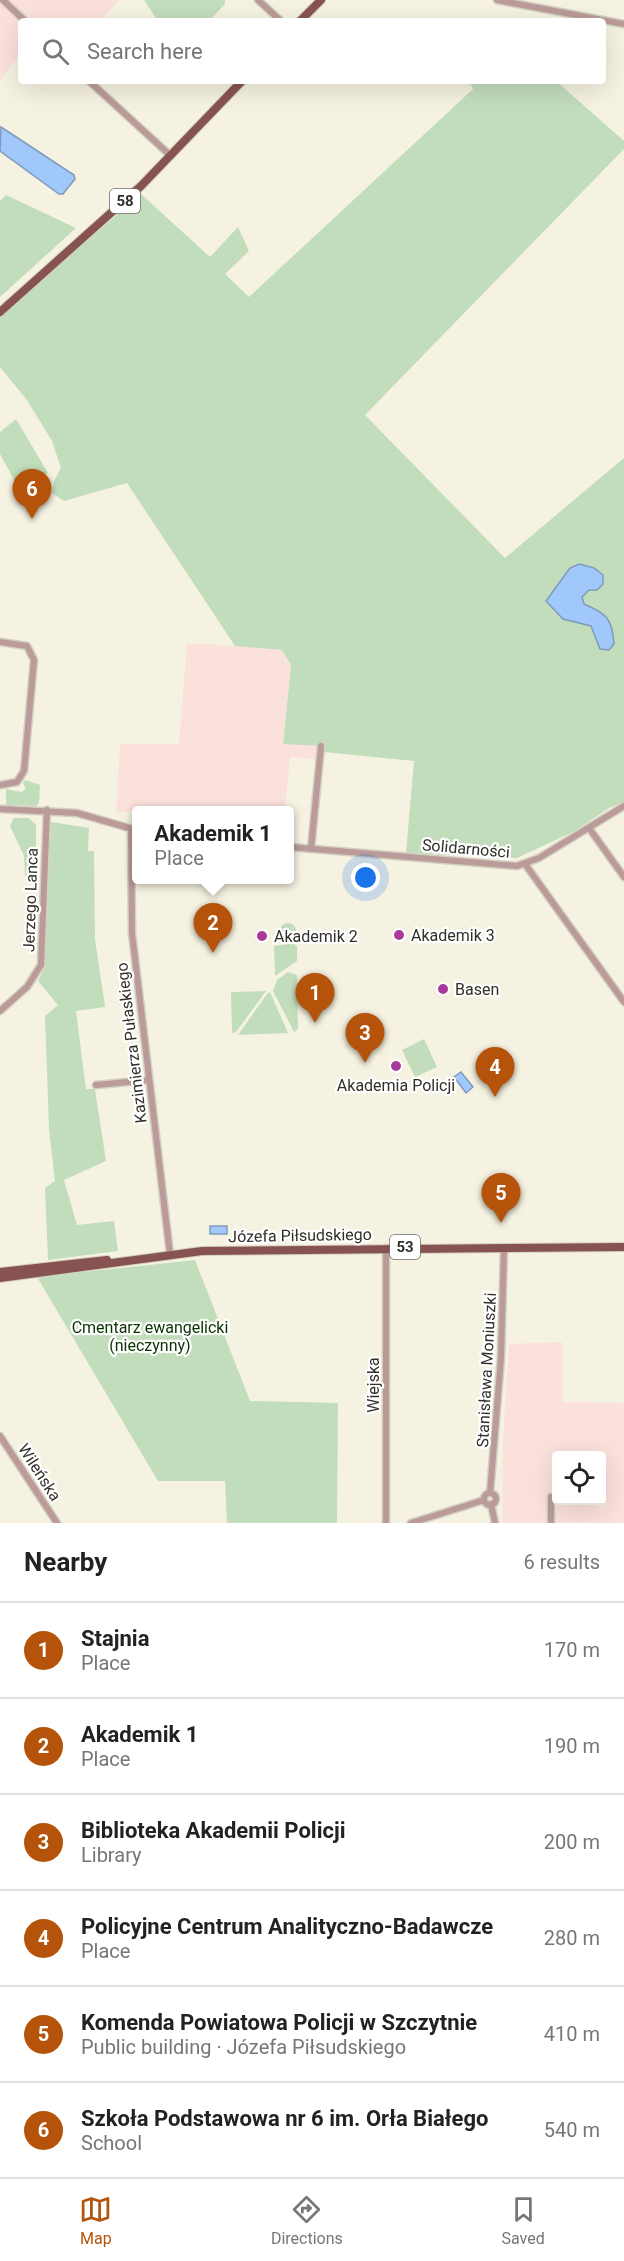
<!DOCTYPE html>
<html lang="en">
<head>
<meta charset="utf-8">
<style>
  :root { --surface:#fff; --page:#f2f2f2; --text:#222; --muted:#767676; --line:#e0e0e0; --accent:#b45309 }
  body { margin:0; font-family:Roboto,sans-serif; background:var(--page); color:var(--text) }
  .controls { position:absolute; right:18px; bottom:18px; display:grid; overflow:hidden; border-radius:6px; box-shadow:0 6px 24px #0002 }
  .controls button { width:54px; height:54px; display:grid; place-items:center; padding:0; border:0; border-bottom:2px solid var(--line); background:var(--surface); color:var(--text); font:30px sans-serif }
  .you { position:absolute; left:366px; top:878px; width:21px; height:21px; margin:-15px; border:4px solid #fff; border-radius:50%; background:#1a73e8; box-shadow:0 0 0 9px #1a73e833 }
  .badge { display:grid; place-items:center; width:39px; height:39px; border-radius:50%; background:var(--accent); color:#fff; font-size:20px; font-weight:700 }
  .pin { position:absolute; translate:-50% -50px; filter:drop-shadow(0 2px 3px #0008) }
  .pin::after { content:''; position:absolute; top:32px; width:21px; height:18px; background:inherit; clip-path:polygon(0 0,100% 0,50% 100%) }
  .popup { position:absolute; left:132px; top:806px; width:162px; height:78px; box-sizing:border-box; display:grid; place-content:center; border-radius:6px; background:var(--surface); filter:drop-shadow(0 2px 4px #0005); font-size:20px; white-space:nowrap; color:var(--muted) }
  .popup b { font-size:22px; color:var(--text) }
  .popup::after { content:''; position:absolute; left:50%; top:100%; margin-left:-12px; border:12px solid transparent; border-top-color:var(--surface) }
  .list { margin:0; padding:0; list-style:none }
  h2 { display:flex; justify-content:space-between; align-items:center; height:78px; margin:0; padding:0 24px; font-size:26px }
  h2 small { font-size:20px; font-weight:400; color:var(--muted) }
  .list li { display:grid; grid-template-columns:39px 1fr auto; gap:18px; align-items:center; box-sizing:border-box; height:96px; padding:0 24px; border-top:2px solid var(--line) }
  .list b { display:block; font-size:22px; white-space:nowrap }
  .list p { margin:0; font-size:20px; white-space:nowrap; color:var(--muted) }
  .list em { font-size:20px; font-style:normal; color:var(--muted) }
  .icon { flex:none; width:33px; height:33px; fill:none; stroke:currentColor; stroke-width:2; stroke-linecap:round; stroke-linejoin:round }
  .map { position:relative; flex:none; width:624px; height:1523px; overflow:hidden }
  .search { position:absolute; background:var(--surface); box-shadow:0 6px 24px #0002; left:18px; right:18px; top:18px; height:66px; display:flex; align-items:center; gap:15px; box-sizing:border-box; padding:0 21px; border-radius:6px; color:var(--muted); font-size:22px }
  .sheet { height:654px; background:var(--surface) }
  nav { display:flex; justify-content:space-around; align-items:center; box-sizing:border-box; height:84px; border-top:2px solid var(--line); background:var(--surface); font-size:16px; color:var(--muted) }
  nav a { display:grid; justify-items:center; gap:3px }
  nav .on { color:var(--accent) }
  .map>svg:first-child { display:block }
  .industrial { fill:#fbe1dc; fill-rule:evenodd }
  .green { fill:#c2ddbc }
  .water { fill:#a0c8fb; stroke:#7f9abc; stroke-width:1.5 }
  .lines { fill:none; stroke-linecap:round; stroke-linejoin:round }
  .minor-casing { stroke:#d3cfc0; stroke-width:9 }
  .major-casing { stroke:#d3cfc0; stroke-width:10 }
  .minor { stroke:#ba9b99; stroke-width:6 }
  .major { stroke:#875351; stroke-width:8 }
  .poi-dot { fill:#a83b9a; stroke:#fff; stroke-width:2 }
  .labels { text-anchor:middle; stroke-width:4.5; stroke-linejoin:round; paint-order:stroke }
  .shield { fill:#fff; stroke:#6f6d69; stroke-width:1.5 }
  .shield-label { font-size:15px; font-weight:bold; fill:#312f29 }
  .street-label { font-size:16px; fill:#312f29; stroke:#fff }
  .poi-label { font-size:16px; fill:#312f29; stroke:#fff; text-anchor:start }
  .park-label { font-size:16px; fill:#093401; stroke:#fff }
</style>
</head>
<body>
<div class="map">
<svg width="624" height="1523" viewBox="0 0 624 1523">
  <rect width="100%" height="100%" fill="#f6f2e1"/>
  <path class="industrial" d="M 0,0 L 120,0 L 99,21 L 21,21 L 21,54 L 0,80 Z
    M 187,643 L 282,649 L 291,665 L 283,743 L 324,746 L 322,760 L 290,757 L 285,810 L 136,810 L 116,813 L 120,744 L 179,744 Z
    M 562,1342 L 563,1402 L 624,1403 L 624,1523 L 502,1523 L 503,1440 L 509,1344 ZM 556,1456 L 602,1456 L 602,1500 L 556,1500 Z"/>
  <path class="green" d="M 144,0 L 225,0 L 225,4 L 209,21 L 158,21 Z
    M 469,81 L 556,81 L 624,141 L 624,149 L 365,415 L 505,558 L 624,458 L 624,802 L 609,808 L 575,831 L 517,858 L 406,853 L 414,761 L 323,752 L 323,746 L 283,744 L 291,665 L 282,650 L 235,646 L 127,483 L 64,501 L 52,493 L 54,481 L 61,468 L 52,441 L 27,400 L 0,367 L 0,316 L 141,194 L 210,257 L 238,227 L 249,251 L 225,274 L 249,297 L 473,89 Z
    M 6,195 L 76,228 L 0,297 L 0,201 Z
    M 16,419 L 48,473 L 19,489 L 0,454 L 0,432 Z
    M 25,780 L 40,785 L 39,803 L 36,806 L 6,805 L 6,789 L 22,792 L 26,788 L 23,783 Z
    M 14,818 L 29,818 L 36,825 L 36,873 L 25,876 L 24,856 L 10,826 Z
    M 51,822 L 89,828 L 88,851 L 94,851 L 95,939 L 105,1007 L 76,1011 L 86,1089 L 95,1089 L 106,1161 L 64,1180 L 77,1225 L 114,1221 L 118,1251 L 48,1260 L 45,1188 L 55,1181 L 49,1129 L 45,1016 L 58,1005 L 38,981 L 45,966 Z
    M280 931a8 8 0 1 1 16 0a8 8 0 1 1-16 0Z
    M 293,943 L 297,947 L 297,961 L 275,976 L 274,946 Z
    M 288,972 L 297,975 L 298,1029 L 294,1032 L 273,991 L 277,980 Z
    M 266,991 L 236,1032 L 232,1033 L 231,992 Z
    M 270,992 L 288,1033 L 238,1035 L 267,994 Z
    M 424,1039 L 437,1067 L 415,1077 L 402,1050 Z
    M 195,1260 L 250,1401 L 338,1403 L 337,1523 L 227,1523 L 225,1481 L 158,1481 L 37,1277 Z"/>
  <path class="water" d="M 1,127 L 74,175 L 75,179 L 63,194 L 59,194 L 0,151 Z
    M 579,564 L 594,568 L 603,575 L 603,584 L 597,590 L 589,590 L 582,597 L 584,604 C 607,614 612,618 614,644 L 609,650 L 600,649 L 591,626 L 563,619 L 546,601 L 570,568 Z
    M 461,1072 L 473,1087 L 466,1093 L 454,1077 Z
    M 210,1226 L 227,1226 L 227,1234 L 210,1234 Z"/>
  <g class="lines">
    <defs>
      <path id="minor" d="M 3,0 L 25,21
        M 258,0 L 281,21
        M 497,0 L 624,24
        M 89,81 L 171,156
        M 0,642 L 27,646 L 34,660 L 24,771 L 17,782 L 0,785
        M 0,809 L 77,813 L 136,830
        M 589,828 L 624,877
        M 131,829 L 132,933 L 170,1254
        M 290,847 L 517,866 L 539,858 L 624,806
        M 311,849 L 321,746
        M 525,864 L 624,1002
        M 0,1011 L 27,987 L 41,965 L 47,810
        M 96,1085 L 149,1080
        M 386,1248 L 386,1523
        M 0,1436 L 57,1523
        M 490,1493 L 501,1358 L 504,1248
        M484 1499a6 6 0 1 1 12 0a6 6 0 1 1-12 0Z
        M 551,1497 L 551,1523
        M 491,1504 L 495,1523
        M 411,1523 L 484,1500"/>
      <path id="major" d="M 300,21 L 321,0
        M 0,312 L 141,186 L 242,81
        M 0,1272 L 107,1260
        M 0,1278 L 202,1251 L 624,1247"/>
    </defs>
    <use href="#minor" class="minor-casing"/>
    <use href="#major" class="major-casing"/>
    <use href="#minor" class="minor"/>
    <use href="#major" class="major"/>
  </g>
  <g class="poi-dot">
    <circle cx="399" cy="935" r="6"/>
    <circle cx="262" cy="936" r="6"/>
    <circle cx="443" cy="989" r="6"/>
    <circle cx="396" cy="1066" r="6"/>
  </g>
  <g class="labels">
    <g class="shield">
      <rect x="110" y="189" width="30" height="24" rx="4.5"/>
      <rect x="390" y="1235" width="30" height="24" rx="4.5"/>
    </g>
    <g class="shield-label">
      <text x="125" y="206">58</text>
      <text x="405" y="1252">53</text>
    </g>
    <g class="street-label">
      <text transform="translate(466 848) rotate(5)" y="6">Solidarności</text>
      <text transform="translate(30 900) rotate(-88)" y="6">Jerzego Lanca</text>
      <text transform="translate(131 1043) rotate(-97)" y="6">Kazimierza Pułaskiego</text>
      <text transform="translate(300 1235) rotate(-1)" y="6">Józefa Piłsudskiego</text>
      <text transform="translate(486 1370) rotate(-87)" y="6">Stanisława Moniuszki</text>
      <text transform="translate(373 1385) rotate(-90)" y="6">Wiejska</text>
      <text transform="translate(40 1472) rotate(57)" y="6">Wileńska</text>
    </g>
    <g class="poi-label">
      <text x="411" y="941">Akademik 3</text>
      <text x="274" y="942">Akademik 2</text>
      <text x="455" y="995">Basen</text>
      <text x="396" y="1091" text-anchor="middle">Akademia Policji</text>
    </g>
    <g class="park-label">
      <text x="150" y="1333">Cmentarz ewangelicki<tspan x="150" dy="18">(nieczynny)</tspan></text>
    </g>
  </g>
</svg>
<div class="controls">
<button><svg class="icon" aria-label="locate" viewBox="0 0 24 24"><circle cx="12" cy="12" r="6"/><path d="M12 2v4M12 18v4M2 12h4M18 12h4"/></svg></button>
</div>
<div class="you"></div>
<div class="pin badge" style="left:315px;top:1023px">1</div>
<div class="pin badge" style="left:213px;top:953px">2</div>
<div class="popup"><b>Akademik 1</b>Place</div>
<div class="pin badge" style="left:365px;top:1063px">3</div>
<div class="pin badge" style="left:495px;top:1097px">4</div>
<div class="pin badge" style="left:501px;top:1223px">5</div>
<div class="pin badge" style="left:32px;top:519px">6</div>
<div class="search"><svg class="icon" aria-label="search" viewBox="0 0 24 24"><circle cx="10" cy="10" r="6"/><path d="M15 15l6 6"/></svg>Search here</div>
</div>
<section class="sheet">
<h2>Nearby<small>6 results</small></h2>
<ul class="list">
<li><span class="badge">1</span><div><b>Stajnia</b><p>Place</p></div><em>170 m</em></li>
<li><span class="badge">2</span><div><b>Akademik 1</b><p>Place</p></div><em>190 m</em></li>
<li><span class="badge">3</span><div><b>Biblioteka Akademii Policji</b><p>Library</p></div><em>200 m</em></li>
<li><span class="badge">4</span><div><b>Policyjne Centrum Analityczno-Badawcze</b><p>Place</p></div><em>280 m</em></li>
<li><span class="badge">5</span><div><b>Komenda Powiatowa Policji w Szczytnie</b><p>Public building · Józefa Piłsudskiego</p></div><em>410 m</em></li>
<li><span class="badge">6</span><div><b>Szkoła Podstawowa nr 6 im. Orła Białego</b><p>School</p></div><em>540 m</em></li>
</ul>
</section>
<nav>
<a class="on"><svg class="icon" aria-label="map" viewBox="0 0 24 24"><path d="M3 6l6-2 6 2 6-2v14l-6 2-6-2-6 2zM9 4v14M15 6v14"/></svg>Map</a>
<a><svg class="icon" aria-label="directions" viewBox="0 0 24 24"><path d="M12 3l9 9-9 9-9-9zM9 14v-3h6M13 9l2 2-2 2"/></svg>Directions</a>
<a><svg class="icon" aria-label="saved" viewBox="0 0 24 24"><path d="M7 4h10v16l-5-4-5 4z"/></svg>Saved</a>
</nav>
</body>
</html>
